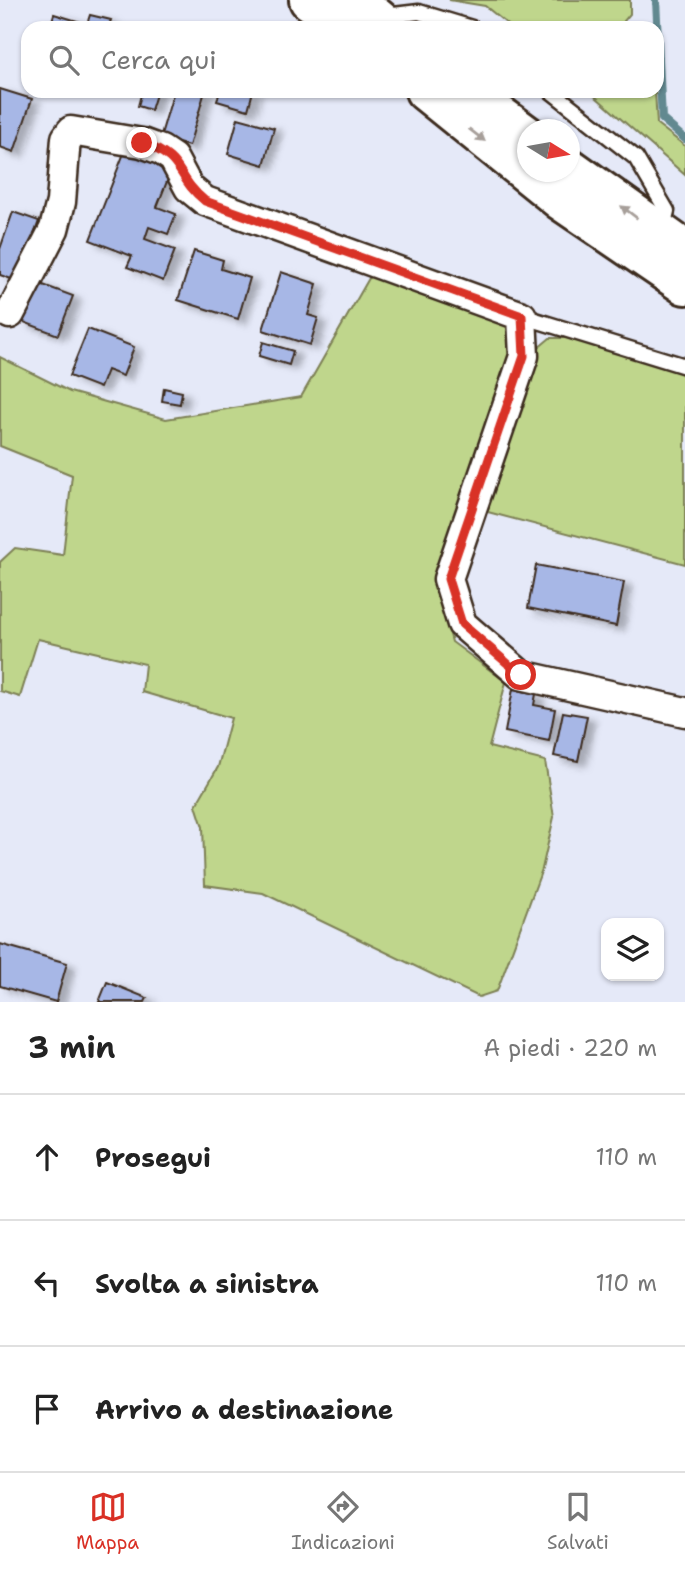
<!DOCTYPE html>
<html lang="it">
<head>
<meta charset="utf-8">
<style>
  :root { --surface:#fff; --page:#f6f6f6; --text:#222; --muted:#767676; --line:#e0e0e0; --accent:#d93025 }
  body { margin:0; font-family:"Shantell Sans",sans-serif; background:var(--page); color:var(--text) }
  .controls { position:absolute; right:21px; bottom:21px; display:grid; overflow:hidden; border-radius:14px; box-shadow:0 2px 5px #0004 }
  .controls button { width:63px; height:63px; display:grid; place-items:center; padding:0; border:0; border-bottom:2px solid var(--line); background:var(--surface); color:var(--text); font:35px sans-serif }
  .compass { position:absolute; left:517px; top:119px; width:63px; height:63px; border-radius:50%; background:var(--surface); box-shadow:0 2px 5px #0004; rotate:101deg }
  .stop { position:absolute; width:21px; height:21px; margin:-16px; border:5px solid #d93025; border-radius:50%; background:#fff }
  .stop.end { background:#d93025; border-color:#fff; box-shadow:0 2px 7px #0008 }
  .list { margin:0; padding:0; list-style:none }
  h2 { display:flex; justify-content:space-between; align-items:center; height:91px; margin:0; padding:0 28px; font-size:30px }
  h2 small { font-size:23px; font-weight:400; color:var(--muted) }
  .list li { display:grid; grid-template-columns:46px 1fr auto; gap:21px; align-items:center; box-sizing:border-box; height:126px; padding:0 28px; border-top:2px solid var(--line) }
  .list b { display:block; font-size:26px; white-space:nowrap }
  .list em { font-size:23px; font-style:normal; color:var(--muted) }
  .icon { flex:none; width:38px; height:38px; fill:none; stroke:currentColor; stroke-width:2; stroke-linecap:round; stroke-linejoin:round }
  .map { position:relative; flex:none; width:685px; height:1002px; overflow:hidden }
  .search { position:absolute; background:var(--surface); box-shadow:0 2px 5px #0004; left:21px; right:21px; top:21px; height:77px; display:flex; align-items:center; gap:18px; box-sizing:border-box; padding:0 24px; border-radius:21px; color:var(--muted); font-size:26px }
  .sheet { height:469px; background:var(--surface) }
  nav { display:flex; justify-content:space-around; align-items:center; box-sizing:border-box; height:98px; border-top:2px solid var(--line); background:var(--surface); font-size:19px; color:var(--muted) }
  nav a { display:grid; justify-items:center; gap:4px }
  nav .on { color:var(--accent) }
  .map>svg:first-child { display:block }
  .green { fill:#bfd68c; stroke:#7d8055; stroke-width:2 }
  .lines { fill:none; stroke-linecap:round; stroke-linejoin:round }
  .stream { stroke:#628990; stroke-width:8 }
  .building { fill:#a7b7e6; stroke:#3b2a1e; stroke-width:2; filter:url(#shadow) }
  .lane-casing { stroke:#3b2a1e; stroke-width:19 }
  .street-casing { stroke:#3b2a1e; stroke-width:33 }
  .primary-casing { stroke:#3b2a1e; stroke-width:44 }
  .lane { stroke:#fff; stroke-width:14 }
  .street { stroke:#fff; stroke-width:28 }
  .primary { stroke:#fff; stroke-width:38 }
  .oneway { fill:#a79f9a }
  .route { stroke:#d93025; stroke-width:9 }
</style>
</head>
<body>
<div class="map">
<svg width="685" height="1002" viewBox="0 0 685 1002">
  <defs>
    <filter id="shadow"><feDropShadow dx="8" dy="4.5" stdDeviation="3.5" flood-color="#0004"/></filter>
  </defs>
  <rect width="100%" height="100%" fill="#e5e9f8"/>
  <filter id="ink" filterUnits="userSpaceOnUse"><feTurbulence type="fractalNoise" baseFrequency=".0143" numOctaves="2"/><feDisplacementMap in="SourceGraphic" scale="14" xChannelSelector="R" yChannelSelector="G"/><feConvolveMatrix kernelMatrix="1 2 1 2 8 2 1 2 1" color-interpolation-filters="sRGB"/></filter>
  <g filter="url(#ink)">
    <path class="green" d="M 449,0 L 630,0 L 630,14 L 624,21 L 625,28 L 512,28 L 485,6 Z
      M 589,91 L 655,91 L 657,124 L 685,146 L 685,175 Z
      M 372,273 L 505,317 L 517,332 L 436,582 L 452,642 L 506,682 L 489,747 L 545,761 L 554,817 L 542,869 L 497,991 L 479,997 L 263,893 L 205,885 L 203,827 L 196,805 L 218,767 L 231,718 L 142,692 L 145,664 L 38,639 L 20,697 L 0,691 L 0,562 L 15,548 L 63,555 L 72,475 L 0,446 L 0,357 L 70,392 L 166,419 L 301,397 Z
      M 550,338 L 571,338 L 685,372 L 685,564 L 484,511 L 538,348 Z"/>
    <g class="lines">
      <path class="stream" d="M 656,0 L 662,119 L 685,139"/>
    </g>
    <path class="building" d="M 54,14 L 87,24 L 90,15 L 111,20 L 108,28 L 50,28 Z
      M 0,89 L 32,99 L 14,152 L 0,147 Z
      M 142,91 L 157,91 L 151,110 L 138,106 Z
      M 174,91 L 205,91 L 189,146 L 160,138 Z
      M 220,91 L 253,91 L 248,110 L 217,101 Z
      M 238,118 L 274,128 L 264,165 L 228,154 Z
      M 126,148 L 173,166 L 157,207 L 176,214 L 168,234 L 149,227 L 145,239 L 175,250 L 163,281 L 127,267 L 132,256 L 90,240 Z
      M 13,212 L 39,221 L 17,281 L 0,275 L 0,249 Z
      M 194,251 L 223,260 L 221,269 L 250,278 L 238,319 L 178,300 Z
      M 281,272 L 317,284 L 308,315 L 318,318 L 310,345 L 263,330 Z
      M 35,282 L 73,296 L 58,335 L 21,321 Z
      M 88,329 L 134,347 L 123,376 L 107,370 L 100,388 L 69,376 Z
      M 263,342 L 293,351 L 289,365 L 259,356 Z
      M 164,388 L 182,392 L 180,404 L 162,401 Z
      M 536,565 L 624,582 L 616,626 L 528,608 Z
      M 513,689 L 536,694 L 534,705 L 555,709 L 549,741 L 505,732 Z
      M 563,712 L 587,716 L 578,761 L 554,756 Z
      M 0,944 L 67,963 L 56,1002 L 0,986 Z
      M 107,982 L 147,998 L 145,1002 L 99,1002 Z"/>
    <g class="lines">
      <defs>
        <path id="lane" d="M 385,16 L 419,12 L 472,28
          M 551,91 L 636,158 L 667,211 L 662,231
          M 522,316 L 685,366"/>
        <path id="street" d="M 10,314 L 54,229 L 61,202 L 66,138 L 71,131 L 142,143 L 161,150 L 173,158 L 189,188 L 205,201 L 522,316 L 524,356 L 448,579 L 462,624 L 521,675 L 685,712"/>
        <path id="primary" d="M 309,0 L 350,28
          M 356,0 L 389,28
          M 425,91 L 560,200 L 685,285
          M 467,91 L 528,136
          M 570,168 L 685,250"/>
      </defs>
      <use href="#lane" class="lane-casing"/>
      <use href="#street" class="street-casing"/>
      <use href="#primary" class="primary-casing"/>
      <use href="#lane" class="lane"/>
      <use href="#street" class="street"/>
      <use href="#primary" class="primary"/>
    </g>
    <defs><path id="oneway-solid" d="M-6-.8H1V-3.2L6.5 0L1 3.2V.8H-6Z" transform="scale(1.75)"/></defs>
    <g class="oneway">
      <use href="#oneway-solid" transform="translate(477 135) rotate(38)"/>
      <use href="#oneway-solid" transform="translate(629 212) rotate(-143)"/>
    </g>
  </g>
  <g class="lines" filter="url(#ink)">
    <path class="route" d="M 142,143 C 187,159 174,176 205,201 L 522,316 L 524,356 L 448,579 L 462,624 L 521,675"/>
  </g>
</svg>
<div class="controls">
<button><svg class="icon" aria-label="layers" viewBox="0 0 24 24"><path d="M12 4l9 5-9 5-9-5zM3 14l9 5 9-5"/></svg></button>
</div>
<svg class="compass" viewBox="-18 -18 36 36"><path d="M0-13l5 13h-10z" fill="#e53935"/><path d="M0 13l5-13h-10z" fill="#767676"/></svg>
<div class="stop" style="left:521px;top:675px"></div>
<div class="stop end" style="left:142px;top:143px"></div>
<div class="search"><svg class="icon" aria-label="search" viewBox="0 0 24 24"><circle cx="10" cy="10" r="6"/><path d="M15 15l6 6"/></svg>Cerca qui</div>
</div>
<section class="sheet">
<h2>3 min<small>A piedi · 220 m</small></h2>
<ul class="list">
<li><svg class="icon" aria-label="ahead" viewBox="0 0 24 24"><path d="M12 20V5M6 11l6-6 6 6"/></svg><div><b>Prosegui</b></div><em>110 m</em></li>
<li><svg class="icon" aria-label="left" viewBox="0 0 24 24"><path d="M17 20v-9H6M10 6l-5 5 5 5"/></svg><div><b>Svolta a sinistra</b></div><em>110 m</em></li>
<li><svg class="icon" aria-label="arrive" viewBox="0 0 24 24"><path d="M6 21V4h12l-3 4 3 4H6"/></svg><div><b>Arrivo a destinazione</b></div></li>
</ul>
</section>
<nav>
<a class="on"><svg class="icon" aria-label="map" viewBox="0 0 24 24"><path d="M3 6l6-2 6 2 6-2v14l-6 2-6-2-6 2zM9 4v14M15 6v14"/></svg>Mappa</a>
<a><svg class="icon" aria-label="directions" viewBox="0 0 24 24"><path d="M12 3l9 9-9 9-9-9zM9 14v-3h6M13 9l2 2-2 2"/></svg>Indicazioni</a>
<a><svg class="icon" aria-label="saved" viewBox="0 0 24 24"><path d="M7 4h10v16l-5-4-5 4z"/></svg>Salvati</a>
</nav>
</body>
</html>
